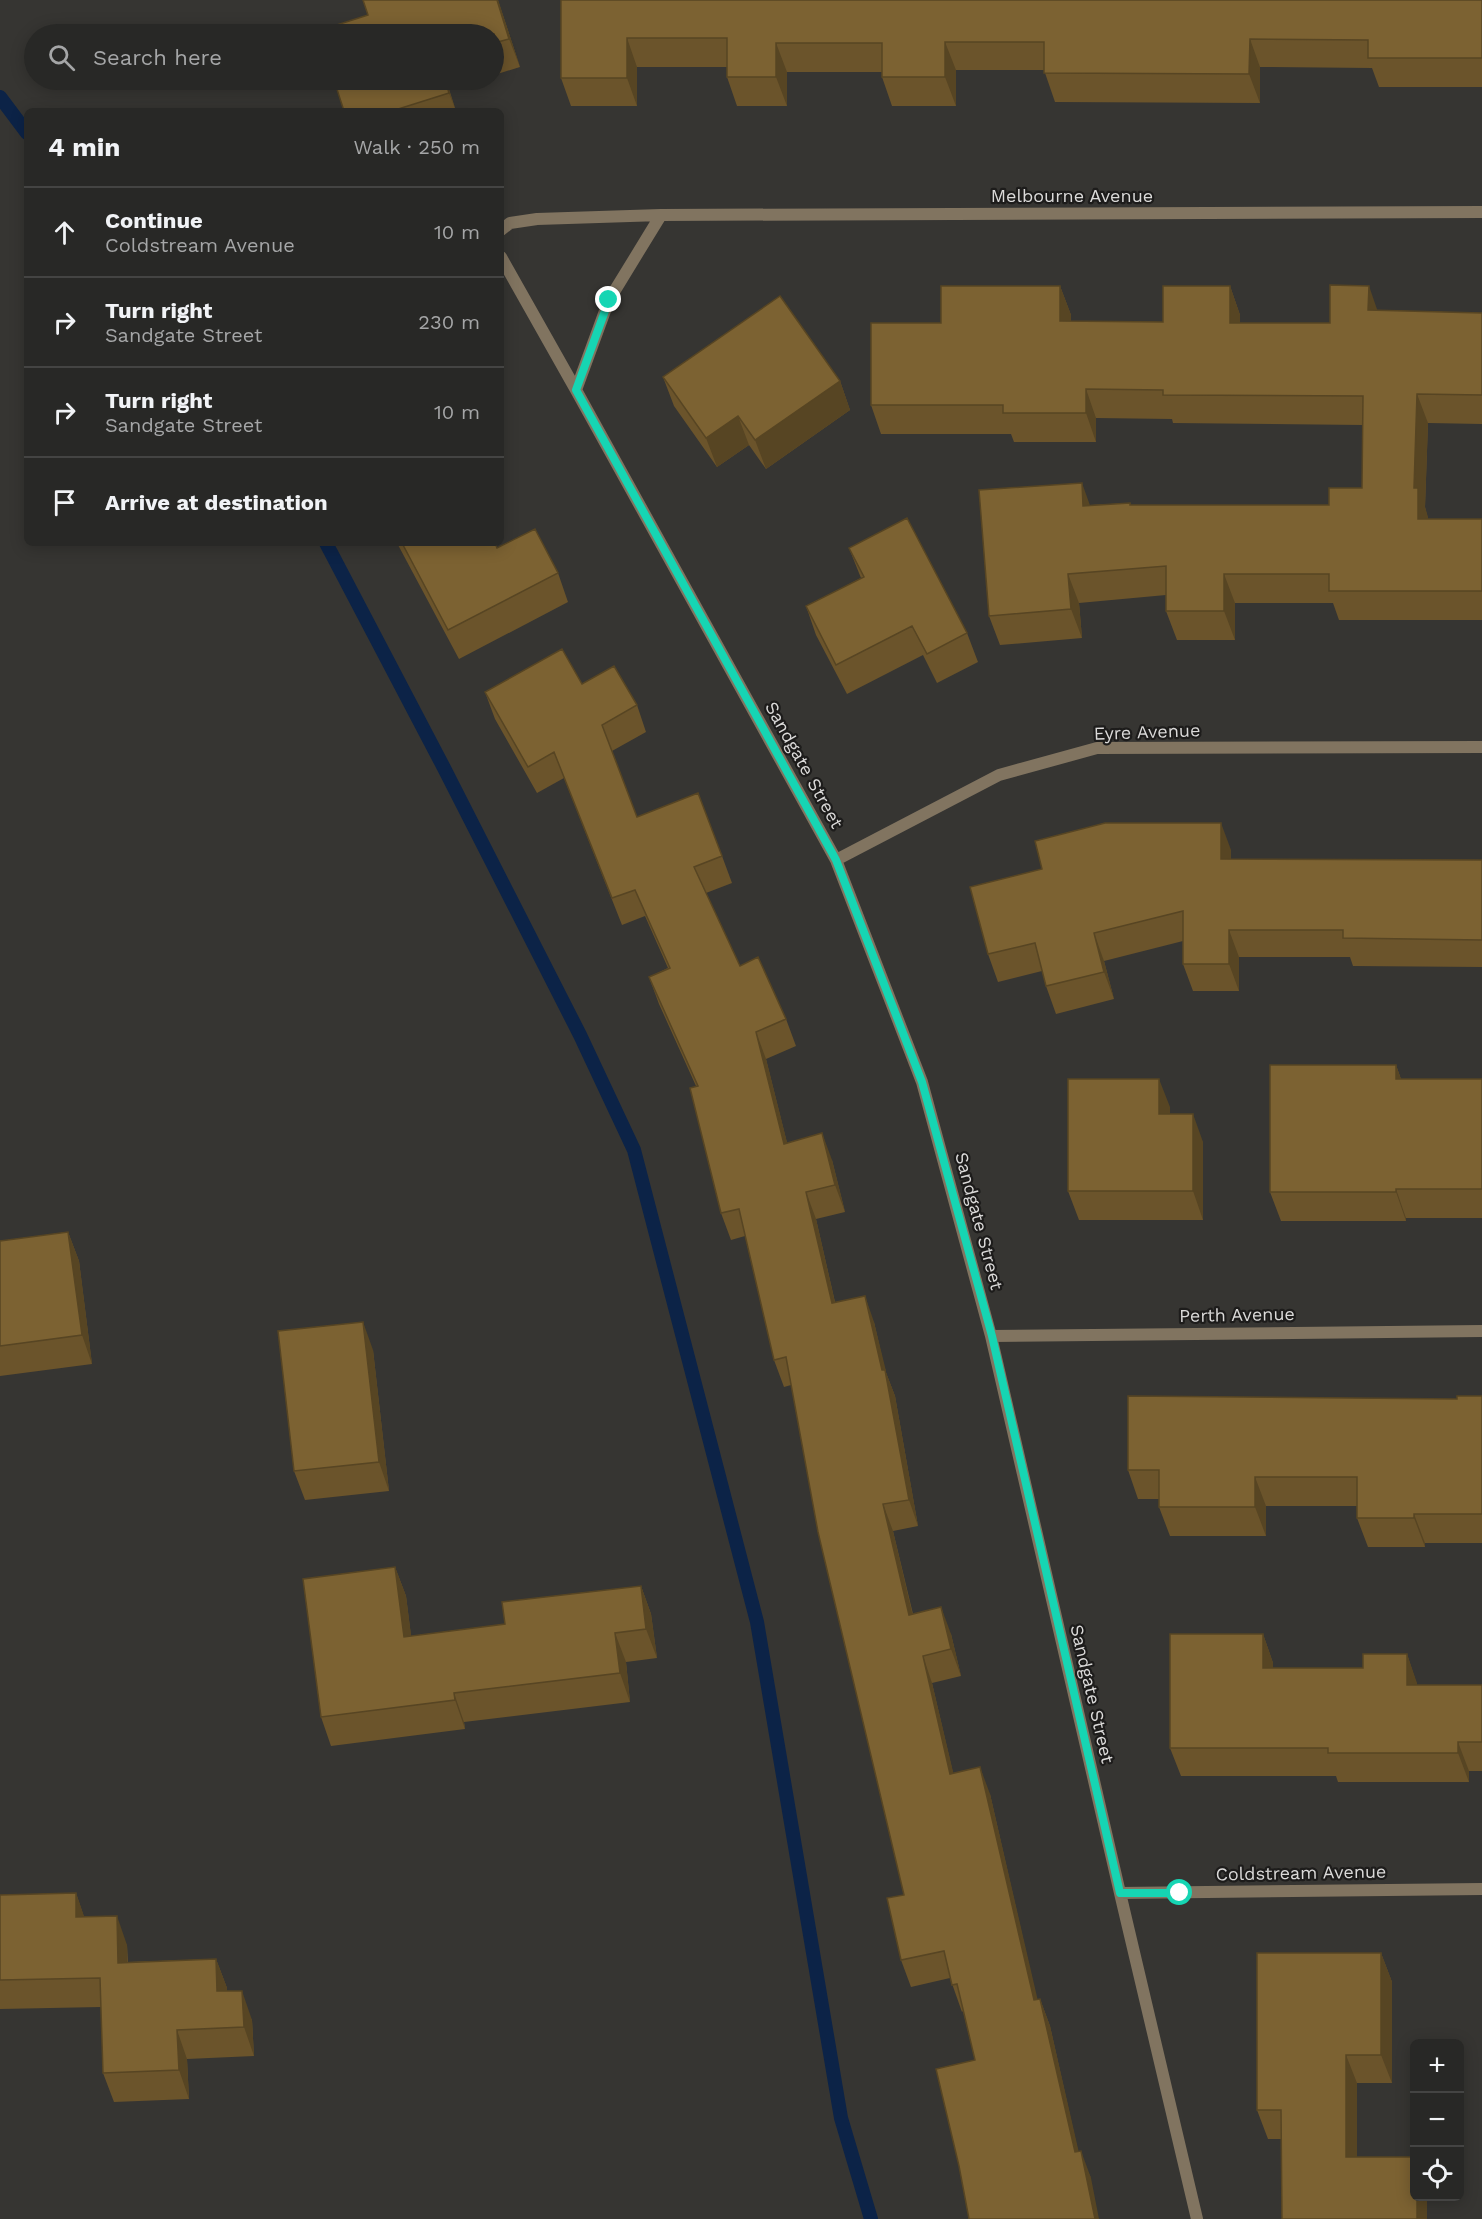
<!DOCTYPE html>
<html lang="en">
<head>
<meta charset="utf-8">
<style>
  :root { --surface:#282826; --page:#343432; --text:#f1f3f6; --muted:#a5a6a7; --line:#444443 }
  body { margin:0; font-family:"Work Sans",sans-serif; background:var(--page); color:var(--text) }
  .controls { position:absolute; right:18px; bottom:18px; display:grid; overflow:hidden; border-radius:9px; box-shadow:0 3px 15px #0003 }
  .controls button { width:54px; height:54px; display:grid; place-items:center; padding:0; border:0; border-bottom:2px solid var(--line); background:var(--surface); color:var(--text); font:30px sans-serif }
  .stop { position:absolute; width:18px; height:18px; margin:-14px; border:4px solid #16d5b3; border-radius:50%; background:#fff }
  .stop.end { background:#16d5b3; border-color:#fff; box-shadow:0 2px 6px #0008 }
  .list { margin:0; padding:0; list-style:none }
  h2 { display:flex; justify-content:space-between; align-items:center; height:78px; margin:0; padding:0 24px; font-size:26px }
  h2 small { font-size:20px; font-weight:400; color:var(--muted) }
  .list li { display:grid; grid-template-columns:39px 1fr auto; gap:18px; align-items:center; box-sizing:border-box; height:90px; padding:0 24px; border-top:2px solid var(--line) }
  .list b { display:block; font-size:22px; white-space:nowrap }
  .list p { margin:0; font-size:20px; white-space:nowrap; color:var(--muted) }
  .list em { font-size:20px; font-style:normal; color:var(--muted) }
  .icon { flex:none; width:33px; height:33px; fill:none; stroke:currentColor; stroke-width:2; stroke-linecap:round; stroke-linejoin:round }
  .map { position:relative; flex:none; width:1482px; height:2219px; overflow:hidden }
  .search { position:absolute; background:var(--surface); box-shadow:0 3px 15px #0003; left:24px; top:24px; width:480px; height:66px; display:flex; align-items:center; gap:15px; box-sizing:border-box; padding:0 21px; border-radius:33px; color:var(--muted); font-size:22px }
  .panel { position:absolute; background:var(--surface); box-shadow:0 3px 15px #0003; left:24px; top:108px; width:480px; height:438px; border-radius:9px }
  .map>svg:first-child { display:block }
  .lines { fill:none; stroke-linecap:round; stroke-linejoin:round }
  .stream { stroke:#0c2347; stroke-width:14 }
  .minor { stroke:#817460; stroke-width:12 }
  .wall { fill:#6b542b }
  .shaded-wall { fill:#574523 }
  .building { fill:#7c6232; stroke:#574523; stroke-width:1.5 }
  .route { stroke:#16d5b3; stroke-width:8 }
  .labels { text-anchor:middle; stroke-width:4.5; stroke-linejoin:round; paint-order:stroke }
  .street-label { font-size:18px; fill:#dbdad9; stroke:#1d1c1b }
</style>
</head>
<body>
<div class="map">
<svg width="1482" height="2219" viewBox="0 0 1482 2219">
  <rect width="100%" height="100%" fill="#363532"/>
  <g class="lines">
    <path class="stream" d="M 0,97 L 27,133
      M 326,543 L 444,768 L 580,1035 L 634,1150 L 757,1622 L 841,2118 L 871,2219"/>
    <path class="minor" d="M 501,230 L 510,223 L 537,219 L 661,215
      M 501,257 L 576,390
      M 836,860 L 999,775 L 1097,748 L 1482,747
      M 991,1336 L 1482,1331
      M 1120,1893 L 1482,1889
      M 1197,2219 L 1120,1893 L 991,1336 L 922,1082 L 836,860 L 576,390 L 609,300 L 661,215 L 1482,212"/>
  </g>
  <path class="wall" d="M 498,0 L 520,67 L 494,75 L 494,34 Z
    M 561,0 L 1482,0 L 1482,87 L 1379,87 L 1372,68 L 1260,67 L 1260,103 L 1055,102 L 1044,70 L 956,70 L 956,106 L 892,106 L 882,77 L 882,72 L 787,72 L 787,106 L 737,106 L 727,77 L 727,67 L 637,67 L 637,106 L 571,106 L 561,78 Z
    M 334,80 L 480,80 L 449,89 L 456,111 L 344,111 Z
    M 1060,286 L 1071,315 L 1071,321 L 1163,322 L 1230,286 L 1240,315 L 1240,323 L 1330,323 L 1377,310 L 1482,313 L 1482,424 L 1428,423 L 1425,507 L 1428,519 L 1482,519 L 1482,620 L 1339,620 L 1333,603 L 1235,603 L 1235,640 L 1177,640 L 1166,611 L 1166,595 L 1079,603 L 1082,638 L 1000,645 L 989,616 L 1090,505 L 1130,503 L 1131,505 L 1329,505 L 1362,488 L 1363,425 L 1173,423 L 1172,419 L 1096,418 L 1096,442 L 1014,442 L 1011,434 L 881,434 L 871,405 L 941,323 Z
    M 663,377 L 840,381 L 850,410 L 766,469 L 749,445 L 717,467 L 674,406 Z
    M 397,543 L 495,543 L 497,548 L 558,573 L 568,602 L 459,659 Z
    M 849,548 L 967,633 L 978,662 L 937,683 L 923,655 L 847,694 L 816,635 L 806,606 L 861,578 Z
    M 582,684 L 637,705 L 646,732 L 612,751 L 637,817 L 722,856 L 732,883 L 706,893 L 740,966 L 786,1019 L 796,1046 L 766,1059 L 787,1143 L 832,1160 L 845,1212 L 816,1219 L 835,1302 L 874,1322 L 885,1370 L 895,1396 L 918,1526 L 893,1531 L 913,1614 L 951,1634 L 961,1676 L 932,1683 L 953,1773 L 990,1794 L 1037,2000 L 1040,1999 L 1050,2026 L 1078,2151 L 1091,2178 L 975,2060 L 963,2011 L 962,2012 L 950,1978 L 911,1987 L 901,1960 L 904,1895 L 791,1385 L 784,1387 L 774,1360 L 745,1236 L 731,1240 L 721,1213 L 696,1086 L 659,1004 L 649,977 L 668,968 L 645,916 L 622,925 L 564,778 L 537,793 L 495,719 L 485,692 Z
    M 1231,850 L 1231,859 L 1482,860 L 1482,967 L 1353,966 L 1350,957 L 1239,957 L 1239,991 L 1193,991 L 1183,964 L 1183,941 L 1104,961 L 1114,999 L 1056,1014 L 1046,986 L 1042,971 L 998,982 L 988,954 Z
    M 1396,1065 L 1401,1079 L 1482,1079 L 1482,1218 L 1406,1218 L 1406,1221 L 1281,1221 L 1270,1192 Z
    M 1170,1107 L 1170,1114 L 1203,1142 L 1203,1220 L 1079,1220 L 1068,1191 Z
    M 68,1232 L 79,1261 L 92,1364 L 0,1376 L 0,1241 Z
    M 373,1350 L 389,1491 L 305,1500 L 294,1471 Z
    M 1482,1396 L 1482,1543 L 1425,1543 L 1425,1547 L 1368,1547 L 1357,1518 L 1357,1506 L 1266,1506 L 1266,1536 L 1170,1536 L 1159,1507 L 1159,1499 L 1138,1499 L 1128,1470 L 1457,1399 Z
    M 395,1567 L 406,1596 L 411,1636 L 505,1624 L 641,1586 L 651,1614 L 657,1658 L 626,1662 L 630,1702 L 464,1722 L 465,1729 L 331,1746 L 321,1717 Z
    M 1263,1634 L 1273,1663 L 1273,1668 L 1363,1668 L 1407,1654 L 1417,1685 L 1482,1685 L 1482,1771 L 1469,1771 L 1469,1782 L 1338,1782 L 1336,1776 L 1181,1776 L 1170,1748 Z
    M 76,1893 L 84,1917 L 127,1945 L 128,1962 L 216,1959 L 227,1988 L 227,1991 L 252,2020 L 254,2056 L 187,2059 L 189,2099 L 114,2102 L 103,2073 L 101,2007 L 0,2009 L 0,1895 Z
    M 1381,1953 L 1392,1982 L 1392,2083 L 1357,2083 L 1357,2157 L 1414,2196 L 1427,2196 L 1427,2219 L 1281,2139 L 1268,2139 L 1257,2110 Z"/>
  <path class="shaded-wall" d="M 497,0 L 498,0 L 520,67 L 509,39 Z
    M 627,38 L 637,67 L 637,106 L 627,78 Z
    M 1250,39 L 1260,67 L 1260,103 L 1249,74 Z
    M 945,42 L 956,70 L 956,106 L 945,77 Z
    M 776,43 L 787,72 L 787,106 L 776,77 Z
    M 445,80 L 456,111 L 449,93 Z
    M 1060,286 L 1071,315 L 1071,350 L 1060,321 Z
    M 1230,286 L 1240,315 L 1240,352 L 1230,323 Z
    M 1369,286 L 1379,315 L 1368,310 Z
    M 840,381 L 850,410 L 766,469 L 755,440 Z
    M 1086,389 L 1096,418 L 1096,442 L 1086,413 Z
    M 1417,394 L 1428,423 L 1425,507 L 1428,517 L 1428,548 L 1418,519 L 1414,488 Z
    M 738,416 L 749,445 L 717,467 L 706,438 Z
    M 1082,483 L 1092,511 L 1083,506 Z
    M 1068,574 L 1079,603 L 1082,638 L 1071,609 Z
    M 1224,574 L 1235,603 L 1235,640 L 1224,611 Z
    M 1221,823 L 1231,850 L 1231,886 L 1221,859 Z
    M 1229,930 L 1239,957 L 1239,991 L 1229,964 Z
    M 1094,933 L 1104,961 L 1114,999 L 1104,972 Z
    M 756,1032 L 766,1059 L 794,1170 L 784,1144 Z
    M 1396,1065 L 1406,1094 L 1396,1079 Z
    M 1159,1079 L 1170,1107 L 1170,1142 L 1159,1114 Z
    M 1193,1114 L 1203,1142 L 1203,1220 L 1193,1191 Z
    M 822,1133 L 832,1160 L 845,1212 L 835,1185 Z
    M 1396,1189 L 1406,1218 L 1406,1221 L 1396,1192 Z
    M 806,1192 L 816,1219 L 841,1329 L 832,1303 Z
    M 68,1232 L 79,1261 L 92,1364 L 82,1335 Z
    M 865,1296 L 874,1322 L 886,1371 L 885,1370 L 895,1396 L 918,1526 L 909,1500 L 882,1370 Z
    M 363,1322 L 373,1350 L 389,1491 L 379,1462 Z
    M 1255,1477 L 1266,1506 L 1266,1536 L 1255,1507 Z
    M 883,1504 L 893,1531 L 919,1642 L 909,1615 Z
    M 1414,1514 L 1425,1543 L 1425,1547 L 1414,1518 Z
    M 395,1567 L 406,1596 L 415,1666 L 404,1637 Z
    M 641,1586 L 651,1614 L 657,1658 L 646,1629 Z
    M 941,1607 L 951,1634 L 961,1676 L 951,1649 Z
    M 615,1633 L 626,1662 L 630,1702 L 620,1673 Z
    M 1263,1634 L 1273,1663 L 1273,1697 L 1263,1668 Z
    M 1407,1654 L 1417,1683 L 1417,1714 L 1407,1685 Z
    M 923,1656 L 932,1683 L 960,1801 L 950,1774 Z
    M 454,1693 L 464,1722 L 465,1729 L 455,1700 Z
    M 1458,1742 L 1469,1771 L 1469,1782 L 1458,1753 Z
    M 980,1767 L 990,1794 L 1044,2027 L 1034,2000 Z
    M 76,1893 L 86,1922 L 76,1917 Z
    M 117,1916 L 127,1945 L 128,1992 L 118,1963 Z
    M 1381,1953 L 1392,1982 L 1392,2083 L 1381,2055 Z
    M 216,1959 L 227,1988 L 227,2020 L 217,1991 Z
    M 242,1991 L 252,2020 L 254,2056 L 244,2027 Z
    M 1040,1999 L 1050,2026 L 1085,2179 L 1075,2152 Z
    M 177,2030 L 187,2059 L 189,2099 L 179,2070 Z
    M 1346,2055 L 1357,2083 L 1357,2186 L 1346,2157 Z
    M 1081,2151 L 1091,2178 L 1099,2219 L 1095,2219 Z
    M 1417,2196 L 1427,2196 L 1427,2219 L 1417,2219 Z"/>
  <path class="building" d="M 363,0 L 497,0 L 509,39 L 494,43 L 494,34 L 319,34 L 318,31 L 368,15 Z
    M 561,0 L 1482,0 L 1482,58 L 1368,58 L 1368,40 L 1250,39 L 1249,74 L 1044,73 L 1044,42 L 945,42 L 945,77 L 882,77 L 882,43 L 776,43 L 776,77 L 727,77 L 727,38 L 627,38 L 627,78 L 561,78 Z
    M 334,80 L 445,80 L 449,93 L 392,111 L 344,111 Z
    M 1330,285 L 1369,286 L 1368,310 L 1482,313 L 1482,395 L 1417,394 L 1414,488 L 1418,488 L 1418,519 L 1482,519 L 1482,591 L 1329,591 L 1329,574 L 1224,574 L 1224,611 L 1166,611 L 1166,566 L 1068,574 L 1071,609 L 989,616 L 979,490 L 1082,483 L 1083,506 L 1130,503 L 1130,505 L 1329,505 L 1329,488 L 1362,488 L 1363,396 L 1163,395 L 1163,390 L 1086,389 L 1086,413 L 1003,413 L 1003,405 L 871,405 L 871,323 L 941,323 L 941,286 L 1060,286 L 1060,321 L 1163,322 L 1163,286 L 1230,286 L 1230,323 L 1330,323 Z
    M 780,296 L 840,381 L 755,440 L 738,416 L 706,438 L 663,377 Z
    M 907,518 L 967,633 L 927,654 L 912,626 L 836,665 L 806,606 L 864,577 L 849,548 Z
    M 535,529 L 558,573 L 448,630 L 402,543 L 495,543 L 497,548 Z
    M 562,649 L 582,684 L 614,666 L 637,705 L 602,725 L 637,817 L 698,793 L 722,856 L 694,867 L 740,966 L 758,957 L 786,1019 L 756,1032 L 784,1144 L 822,1133 L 835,1185 L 806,1192 L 832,1303 L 865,1296 L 882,1370 L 885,1370 L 909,1500 L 883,1504 L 909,1615 L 941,1607 L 951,1649 L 923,1656 L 950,1774 L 980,1767 L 1034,2000 L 1040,1999 L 1075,2152 L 1081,2151 L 1095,2219 L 969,2219 L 959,2166 L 936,2069 L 975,2060 L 957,1984 L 952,1985 L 944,1951 L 901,1960 L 887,1898 L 904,1895 L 818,1532 L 786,1357 L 774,1360 L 739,1209 L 721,1213 L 690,1088 L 698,1086 L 649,977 L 670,968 L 635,890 L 612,898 L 554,752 L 528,767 L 485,692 Z
    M 1105,823 L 1221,823 L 1221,859 L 1482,860 L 1482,940 L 1343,938 L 1343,930 L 1229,930 L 1229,964 L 1183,964 L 1183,911 L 1094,933 L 1104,972 L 1046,986 L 1035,943 L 988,954 L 970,887 L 1042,869 L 1035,841 Z
    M 1270,1065 L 1396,1065 L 1396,1079 L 1482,1079 L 1482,1189 L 1396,1189 L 1396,1192 L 1270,1192 Z
    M 1068,1079 L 1159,1079 L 1159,1114 L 1193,1114 L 1193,1191 L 1068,1191 Z
    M 68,1232 L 82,1335 L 0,1346 L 0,1241 Z
    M 363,1322 L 379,1462 L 294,1471 L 278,1331 Z
    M 1128,1396 L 1457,1399 L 1457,1396 L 1482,1396 L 1482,1514 L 1414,1514 L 1414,1518 L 1357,1518 L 1357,1477 L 1255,1477 L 1255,1507 L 1159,1507 L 1159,1470 L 1128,1470 Z
    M 395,1567 L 404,1637 L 505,1624 L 502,1602 L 641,1586 L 646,1629 L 615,1633 L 620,1673 L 454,1693 L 455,1700 L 321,1717 L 303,1579 Z
    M 1170,1634 L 1263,1634 L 1263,1668 L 1363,1668 L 1363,1654 L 1407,1654 L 1407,1685 L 1482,1685 L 1482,1742 L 1458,1742 L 1458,1753 L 1328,1753 L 1328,1748 L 1170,1748 Z
    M 76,1893 L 76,1917 L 117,1916 L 118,1963 L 216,1959 L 217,1991 L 242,1991 L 244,2027 L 177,2030 L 179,2070 L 103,2073 L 100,1978 L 0,1980 L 0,1895 Z
    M 1257,1953 L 1381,1953 L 1381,2055 L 1346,2055 L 1346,2157 L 1414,2157 L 1414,2196 L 1417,2196 L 1417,2219 L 1282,2219 L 1281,2110 L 1257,2110 Z"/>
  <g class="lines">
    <path class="route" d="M 609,300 L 576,390 L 836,860 L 922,1082 L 992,1336 L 1120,1893 L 1180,1893"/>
  </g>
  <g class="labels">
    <g class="street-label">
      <text x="1072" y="202">Melbourne Avenue</text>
      <text transform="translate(1147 732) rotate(-2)" y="6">Eyre Avenue</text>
      <text transform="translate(804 765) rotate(61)" y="6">Sandgate Street</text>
      <text transform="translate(979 1221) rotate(75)" y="6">Sandgate Street</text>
      <text transform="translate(1237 1315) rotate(-1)" y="6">Perth Avenue</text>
      <text transform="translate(1092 1694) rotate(77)" y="6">Sandgate Street</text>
      <text transform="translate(1301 1873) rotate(-1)" y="6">Coldstream Avenue</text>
    </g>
  </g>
</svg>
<div class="controls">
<button>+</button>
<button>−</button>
<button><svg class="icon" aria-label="locate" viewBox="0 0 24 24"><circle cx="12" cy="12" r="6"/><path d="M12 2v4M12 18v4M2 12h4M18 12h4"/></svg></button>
</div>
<div class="stop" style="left:1180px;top:1893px"></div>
<div class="stop end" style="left:609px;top:300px"></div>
<div class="search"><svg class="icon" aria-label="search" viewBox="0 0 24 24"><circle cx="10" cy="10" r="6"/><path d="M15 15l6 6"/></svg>Search here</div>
<section class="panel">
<h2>4 min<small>Walk · 250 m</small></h2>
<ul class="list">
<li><svg class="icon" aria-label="ahead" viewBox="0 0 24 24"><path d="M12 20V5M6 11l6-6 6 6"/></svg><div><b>Continue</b><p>Coldstream Avenue</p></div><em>10 m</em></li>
<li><svg class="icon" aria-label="right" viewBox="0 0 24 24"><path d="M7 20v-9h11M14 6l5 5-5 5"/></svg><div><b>Turn right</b><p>Sandgate Street</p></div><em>230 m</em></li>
<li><svg class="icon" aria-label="right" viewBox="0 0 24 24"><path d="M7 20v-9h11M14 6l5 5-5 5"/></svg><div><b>Turn right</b><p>Sandgate Street</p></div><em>10 m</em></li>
<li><svg class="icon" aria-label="arrive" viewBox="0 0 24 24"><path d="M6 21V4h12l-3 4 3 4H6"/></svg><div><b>Arrive at destination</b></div></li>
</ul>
</section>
</div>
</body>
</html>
